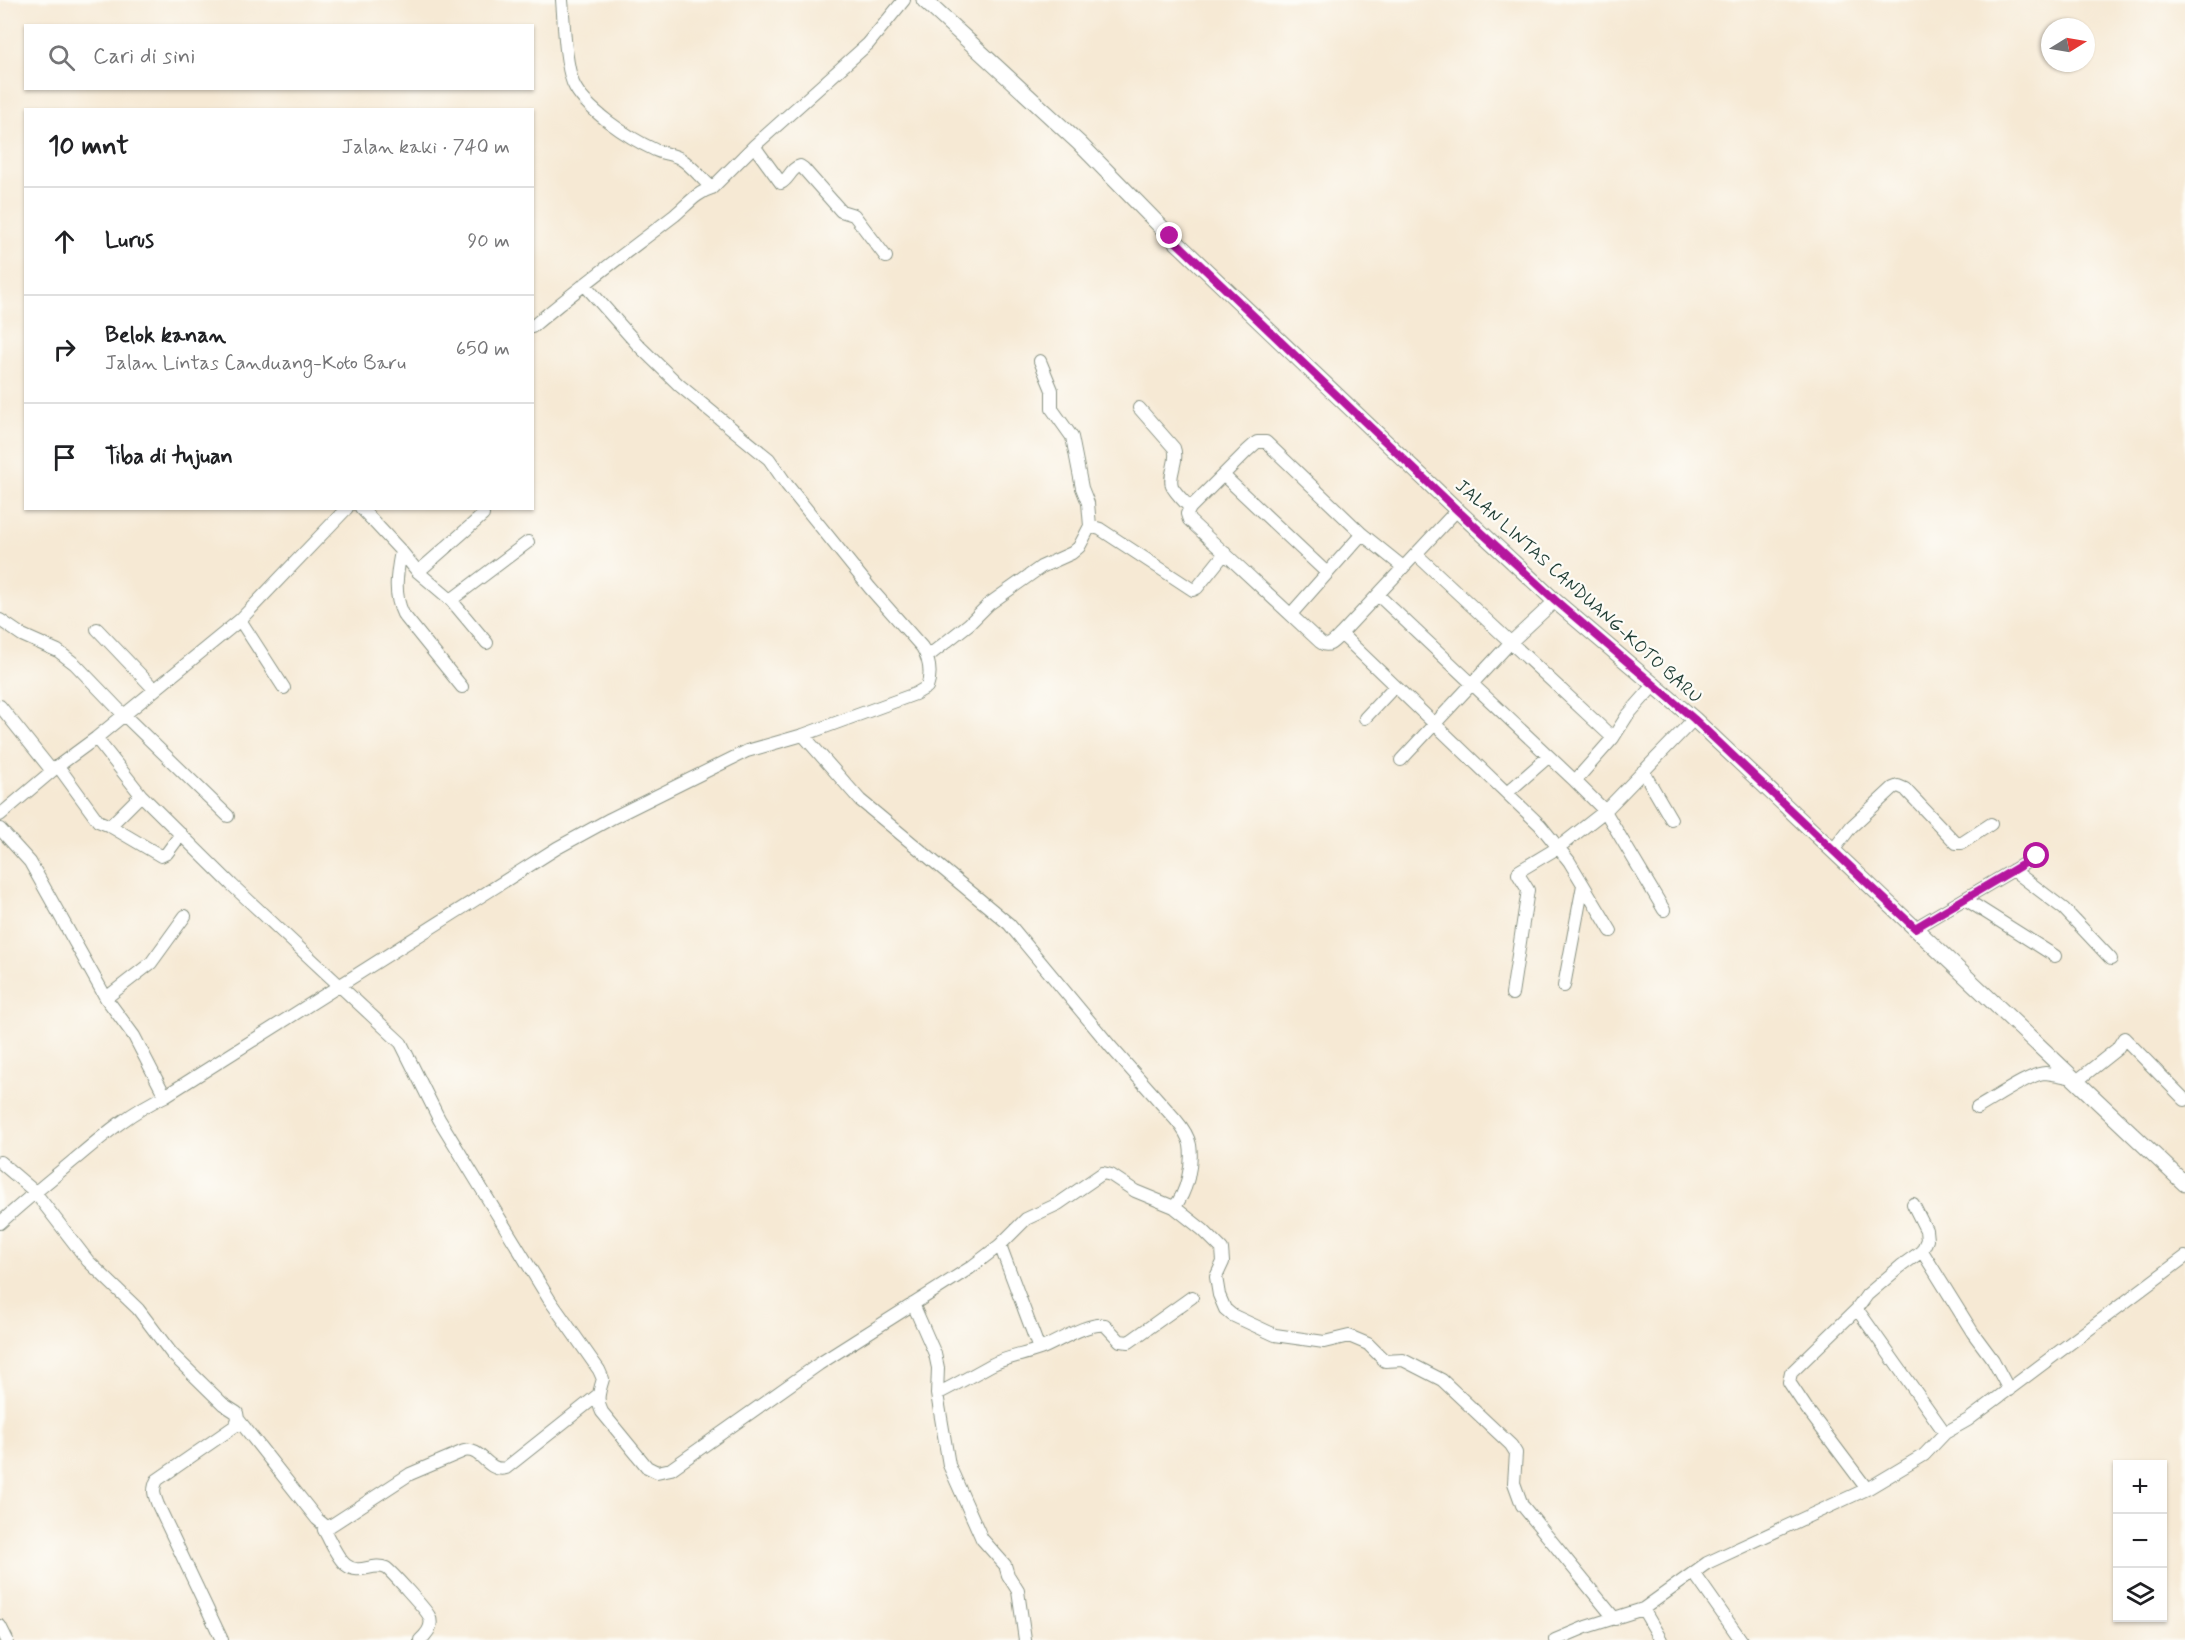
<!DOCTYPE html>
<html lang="id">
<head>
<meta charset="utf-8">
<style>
  :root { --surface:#fff; --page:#f6f6f6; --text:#202124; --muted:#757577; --line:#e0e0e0 }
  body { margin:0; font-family:Mynerve,sans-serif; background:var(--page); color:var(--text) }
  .controls { position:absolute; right:18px; bottom:18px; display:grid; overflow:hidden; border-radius:0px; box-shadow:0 2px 4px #0004 }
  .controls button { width:54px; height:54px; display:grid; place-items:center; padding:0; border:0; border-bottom:2px solid var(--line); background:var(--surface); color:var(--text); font:30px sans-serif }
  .compass { position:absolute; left:2041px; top:18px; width:54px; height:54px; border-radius:50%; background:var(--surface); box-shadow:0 2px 4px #0004; rotate:79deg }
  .stop { position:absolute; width:18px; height:18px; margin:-14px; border:4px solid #b5179e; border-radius:50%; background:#fff }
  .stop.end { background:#b5179e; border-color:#fff; box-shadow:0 2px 6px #0008 }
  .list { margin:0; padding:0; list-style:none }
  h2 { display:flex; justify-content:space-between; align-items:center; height:78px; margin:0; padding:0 24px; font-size:26px }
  h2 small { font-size:20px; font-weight:400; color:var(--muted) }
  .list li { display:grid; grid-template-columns:39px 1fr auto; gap:18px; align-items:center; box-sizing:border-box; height:108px; padding:0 24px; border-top:2px solid var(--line) }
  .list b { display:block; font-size:22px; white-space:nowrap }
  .list p { margin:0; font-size:20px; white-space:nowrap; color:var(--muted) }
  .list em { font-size:20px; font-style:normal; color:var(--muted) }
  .icon { flex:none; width:33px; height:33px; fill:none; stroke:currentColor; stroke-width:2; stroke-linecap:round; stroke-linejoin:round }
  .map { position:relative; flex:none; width:2185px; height:1640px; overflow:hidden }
  .search { position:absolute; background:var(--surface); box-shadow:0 2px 4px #0004; left:24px; top:24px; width:510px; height:66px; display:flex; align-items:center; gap:15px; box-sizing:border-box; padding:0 21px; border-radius:0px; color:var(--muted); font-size:22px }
  .panel { position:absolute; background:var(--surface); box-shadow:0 2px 4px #0004; left:24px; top:108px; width:510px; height:402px; border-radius:0px }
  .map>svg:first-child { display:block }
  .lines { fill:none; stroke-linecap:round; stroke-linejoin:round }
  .minor-casing { stroke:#8a9384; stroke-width:14 }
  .major-casing { stroke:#8a9384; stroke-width:17 }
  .minor { stroke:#fff; stroke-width:12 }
  .major { stroke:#fff; stroke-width:15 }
  .route { stroke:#b5179e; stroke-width:8 }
  .labels { text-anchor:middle; stroke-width:4.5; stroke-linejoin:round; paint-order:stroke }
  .street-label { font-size:18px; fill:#1f3d34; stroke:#fdfcf7 }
</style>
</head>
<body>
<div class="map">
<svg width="2185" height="1640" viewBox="0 0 2185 1640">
  <rect width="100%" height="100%" fill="#fdfcf7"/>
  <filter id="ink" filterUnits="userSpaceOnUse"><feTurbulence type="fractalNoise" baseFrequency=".0167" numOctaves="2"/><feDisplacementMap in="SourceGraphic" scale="12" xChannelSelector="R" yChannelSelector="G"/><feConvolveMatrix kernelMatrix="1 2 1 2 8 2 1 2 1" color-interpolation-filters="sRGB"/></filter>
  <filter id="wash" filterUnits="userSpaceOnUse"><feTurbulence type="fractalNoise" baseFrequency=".008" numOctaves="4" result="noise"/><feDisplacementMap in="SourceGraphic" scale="24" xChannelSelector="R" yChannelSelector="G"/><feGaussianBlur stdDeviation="1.35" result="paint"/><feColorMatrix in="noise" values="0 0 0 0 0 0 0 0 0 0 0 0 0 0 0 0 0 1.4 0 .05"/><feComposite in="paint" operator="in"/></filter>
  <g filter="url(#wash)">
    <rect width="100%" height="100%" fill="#f6e9d4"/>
  </g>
  <g filter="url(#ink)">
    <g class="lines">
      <defs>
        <path id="minor" d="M 562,0 C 564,23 565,62 573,83 C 584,109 629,138 655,150 C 663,154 674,154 681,159 C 692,166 702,179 712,188
          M 754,146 L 781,183 C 789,179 791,168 800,166 L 803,168 L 841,211 L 854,215 L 886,257
          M 532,327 C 579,287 627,252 675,215 C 687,205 697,192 712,188 L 754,146 L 868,44 L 904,0
          M 1040,361 L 1052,390 L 1052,409 L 1072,437 L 1082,488 L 1088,503 L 1090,526
          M 1139,408 L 1174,448 C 1179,461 1168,474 1172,486 C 1175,493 1185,502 1190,508
          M 1223,475 L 1327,573
          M 361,508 L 401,551 L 418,572 L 451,600 L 487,643
          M 401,551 C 397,573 393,593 403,614 L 462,687
          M 1416,554 L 1613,738
          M 1403,567 L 1362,534 L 1266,442 L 1257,442 L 1247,451 L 1190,508 L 1187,514 L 1189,520 L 1320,642 C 1329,649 1334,641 1341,634 L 1457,510
          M 418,572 L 483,515
          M 1378,595 L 1575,781 L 1605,811 L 1664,910
          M 451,600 L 528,542
          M 1291,614 L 1362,534
          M 0,620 L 22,635 L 58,651 L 75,664 L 124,715 L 228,816
          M 240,620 L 284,688
          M 97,629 L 155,690
          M 1341,634 L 1540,825 L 1569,861 L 1611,931
          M 927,657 L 969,624 L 989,604 L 1041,567 L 1072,553 L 1079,547 L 1090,526 L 1100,529 L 1193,590 L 1197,588 L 1225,553
          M 0,706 L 52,771
          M 1365,718 L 1395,686
          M 803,735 L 860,800 L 1009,924 L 1111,1047 L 1176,1120 C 1182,1127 1188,1135 1190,1145 C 1193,1164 1187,1193 1174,1207
          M 96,738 L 141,795 L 232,885 L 401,1043 L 439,1119 L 549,1299 L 599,1370 L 603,1379 C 599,1392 596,1400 602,1412 L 647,1467 L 657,1472 L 671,1469 L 819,1364 L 970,1268 L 1000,1245 L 1026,1219 L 1058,1204 L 1103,1173 L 1111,1175 L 1135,1191 L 1174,1207 L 1203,1230 L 1222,1249 L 1223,1262 L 1216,1277 L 1219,1295 L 1225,1309 L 1232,1315 L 1275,1335 L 1324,1342 L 1349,1336 L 1368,1344 L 1385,1361 L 1403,1360 L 1442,1380 L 1511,1445 L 1516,1453 L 1514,1483 L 1522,1505 L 1615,1619
          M 1401,760 L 1510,643 L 1555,601
          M 58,766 L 98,821 L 110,826 L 161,856 L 167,853 L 181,834
          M 1643,771 L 1671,819
          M 1575,781 L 1613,738 L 1627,716 L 1655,684
          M 1508,792 L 1548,757
          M 0,815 L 58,766 L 96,738 L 240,620 L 347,508
          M 110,826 L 141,795
          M 0,829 L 30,862 L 106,998 L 134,1036 L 165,1096
          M 1834,849 L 1851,827 L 1893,788 L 1898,786 L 1905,789 L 1956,843 L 1962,843 L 1991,824
          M 2013,870 L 2064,909 L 2111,959
          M 1965,899 L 2055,956
          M 1915,928 L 2037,856
          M 1564,986 L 1583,885
          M 1512,994 L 1528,890 L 1518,874 L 1519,871 L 1559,847 L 1605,811 L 1694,719
          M 106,998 L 151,963 L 185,916
          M 2078,1080 L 2117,1049 L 2124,1038 L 2185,1100
          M 1977,1108 C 1992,1100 2031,1073 2045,1073 C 2054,1074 2064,1076 2073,1078
          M 0,1162 L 34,1191 L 88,1261 L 138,1309 L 172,1354 L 223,1404 L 237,1413 L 238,1419 L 235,1426 L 157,1480 C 152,1490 154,1495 158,1505 L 222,1640
          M 0,1223 C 24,1201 49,1181 74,1160 C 104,1135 129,1113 165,1096 L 557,848 L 610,819 L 747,751 L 803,735 L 915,694 L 927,687 C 932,673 929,659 922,647 L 870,588 L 787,485 L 769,459 L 679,385 L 638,345 L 584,284
          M 1000,1245 L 1039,1349
          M 1922,1251 L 1973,1333 L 1993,1360 L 2009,1390
          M 913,1304 L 935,1354 L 938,1368 L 937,1394 L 949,1465 L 982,1539 L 1005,1565 L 1008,1575 L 1018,1591 L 1025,1640
          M 1857,1309 L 1945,1433
          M 937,1394 C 955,1385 973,1375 991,1365 C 1006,1357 1024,1355 1040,1349 C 1058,1342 1085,1323 1105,1325 L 1120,1341 L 1129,1342 L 1192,1297
          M 238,1419 L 317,1519 L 323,1524 L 324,1530 L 410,1474 L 464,1451 C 482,1447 487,1473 506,1468 L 598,1395
          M 1867,1489 L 1807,1409 L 1789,1382 L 1791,1373 L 1857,1309 L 1867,1295 L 1901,1266 L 1922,1251 L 1927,1240 L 1926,1230 L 1913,1204
          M 324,1530 C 330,1540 337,1558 346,1565 C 360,1576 372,1562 386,1568 C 390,1570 427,1611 429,1616 C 434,1626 427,1634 420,1640
          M 1694,1573 L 1741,1640
          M 1643,1609 L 1661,1640
          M 0,1626 L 7,1640
          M 1555,1640 L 1586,1627 L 1643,1609 L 1707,1563 L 1867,1489 L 1924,1455 L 1945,1433 L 1968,1420 L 2185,1257"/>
        <path id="major" d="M 924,0 L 1079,143 L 1170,236 L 1457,510 L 1555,601 L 1694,719 L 2185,1184"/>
      </defs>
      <use href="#minor" class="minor-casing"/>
      <use href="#major" class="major-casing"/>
      <use href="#minor" class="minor"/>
      <use href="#major" class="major"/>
    </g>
  </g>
  <g class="lines" filter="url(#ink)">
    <path class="route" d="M 1170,236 L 1457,510 L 1555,600 L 1694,719 L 1915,928 L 2037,856"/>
  </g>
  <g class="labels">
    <g class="street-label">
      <text transform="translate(1579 591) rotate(42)" y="6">JALAN LINTAS CANDUANG-KOTO BARU</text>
    </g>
  </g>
</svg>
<div class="controls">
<button>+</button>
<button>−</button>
<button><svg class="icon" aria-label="layers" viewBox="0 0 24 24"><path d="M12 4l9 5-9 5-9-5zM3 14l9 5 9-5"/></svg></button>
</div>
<svg class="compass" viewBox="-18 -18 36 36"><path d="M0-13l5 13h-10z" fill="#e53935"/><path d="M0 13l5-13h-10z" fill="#757577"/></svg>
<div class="stop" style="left:2037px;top:856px"></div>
<div class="stop end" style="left:1170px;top:236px"></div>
<div class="search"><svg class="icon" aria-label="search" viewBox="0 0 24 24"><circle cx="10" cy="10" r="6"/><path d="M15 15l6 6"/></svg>Cari di sini</div>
<section class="panel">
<h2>10 mnt<small>Jalan kaki · 740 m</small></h2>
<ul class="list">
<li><svg class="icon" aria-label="ahead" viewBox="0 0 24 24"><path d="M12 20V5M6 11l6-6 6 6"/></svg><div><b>Lurus</b></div><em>90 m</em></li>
<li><svg class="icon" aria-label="right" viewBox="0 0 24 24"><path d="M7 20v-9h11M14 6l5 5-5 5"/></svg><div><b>Belok kanan</b><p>Jalan Lintas Canduang-Koto Baru</p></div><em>650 m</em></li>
<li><svg class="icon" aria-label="arrive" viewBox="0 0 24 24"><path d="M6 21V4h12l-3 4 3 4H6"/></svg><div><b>Tiba di tujuan</b></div></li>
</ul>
</section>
</div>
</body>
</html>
